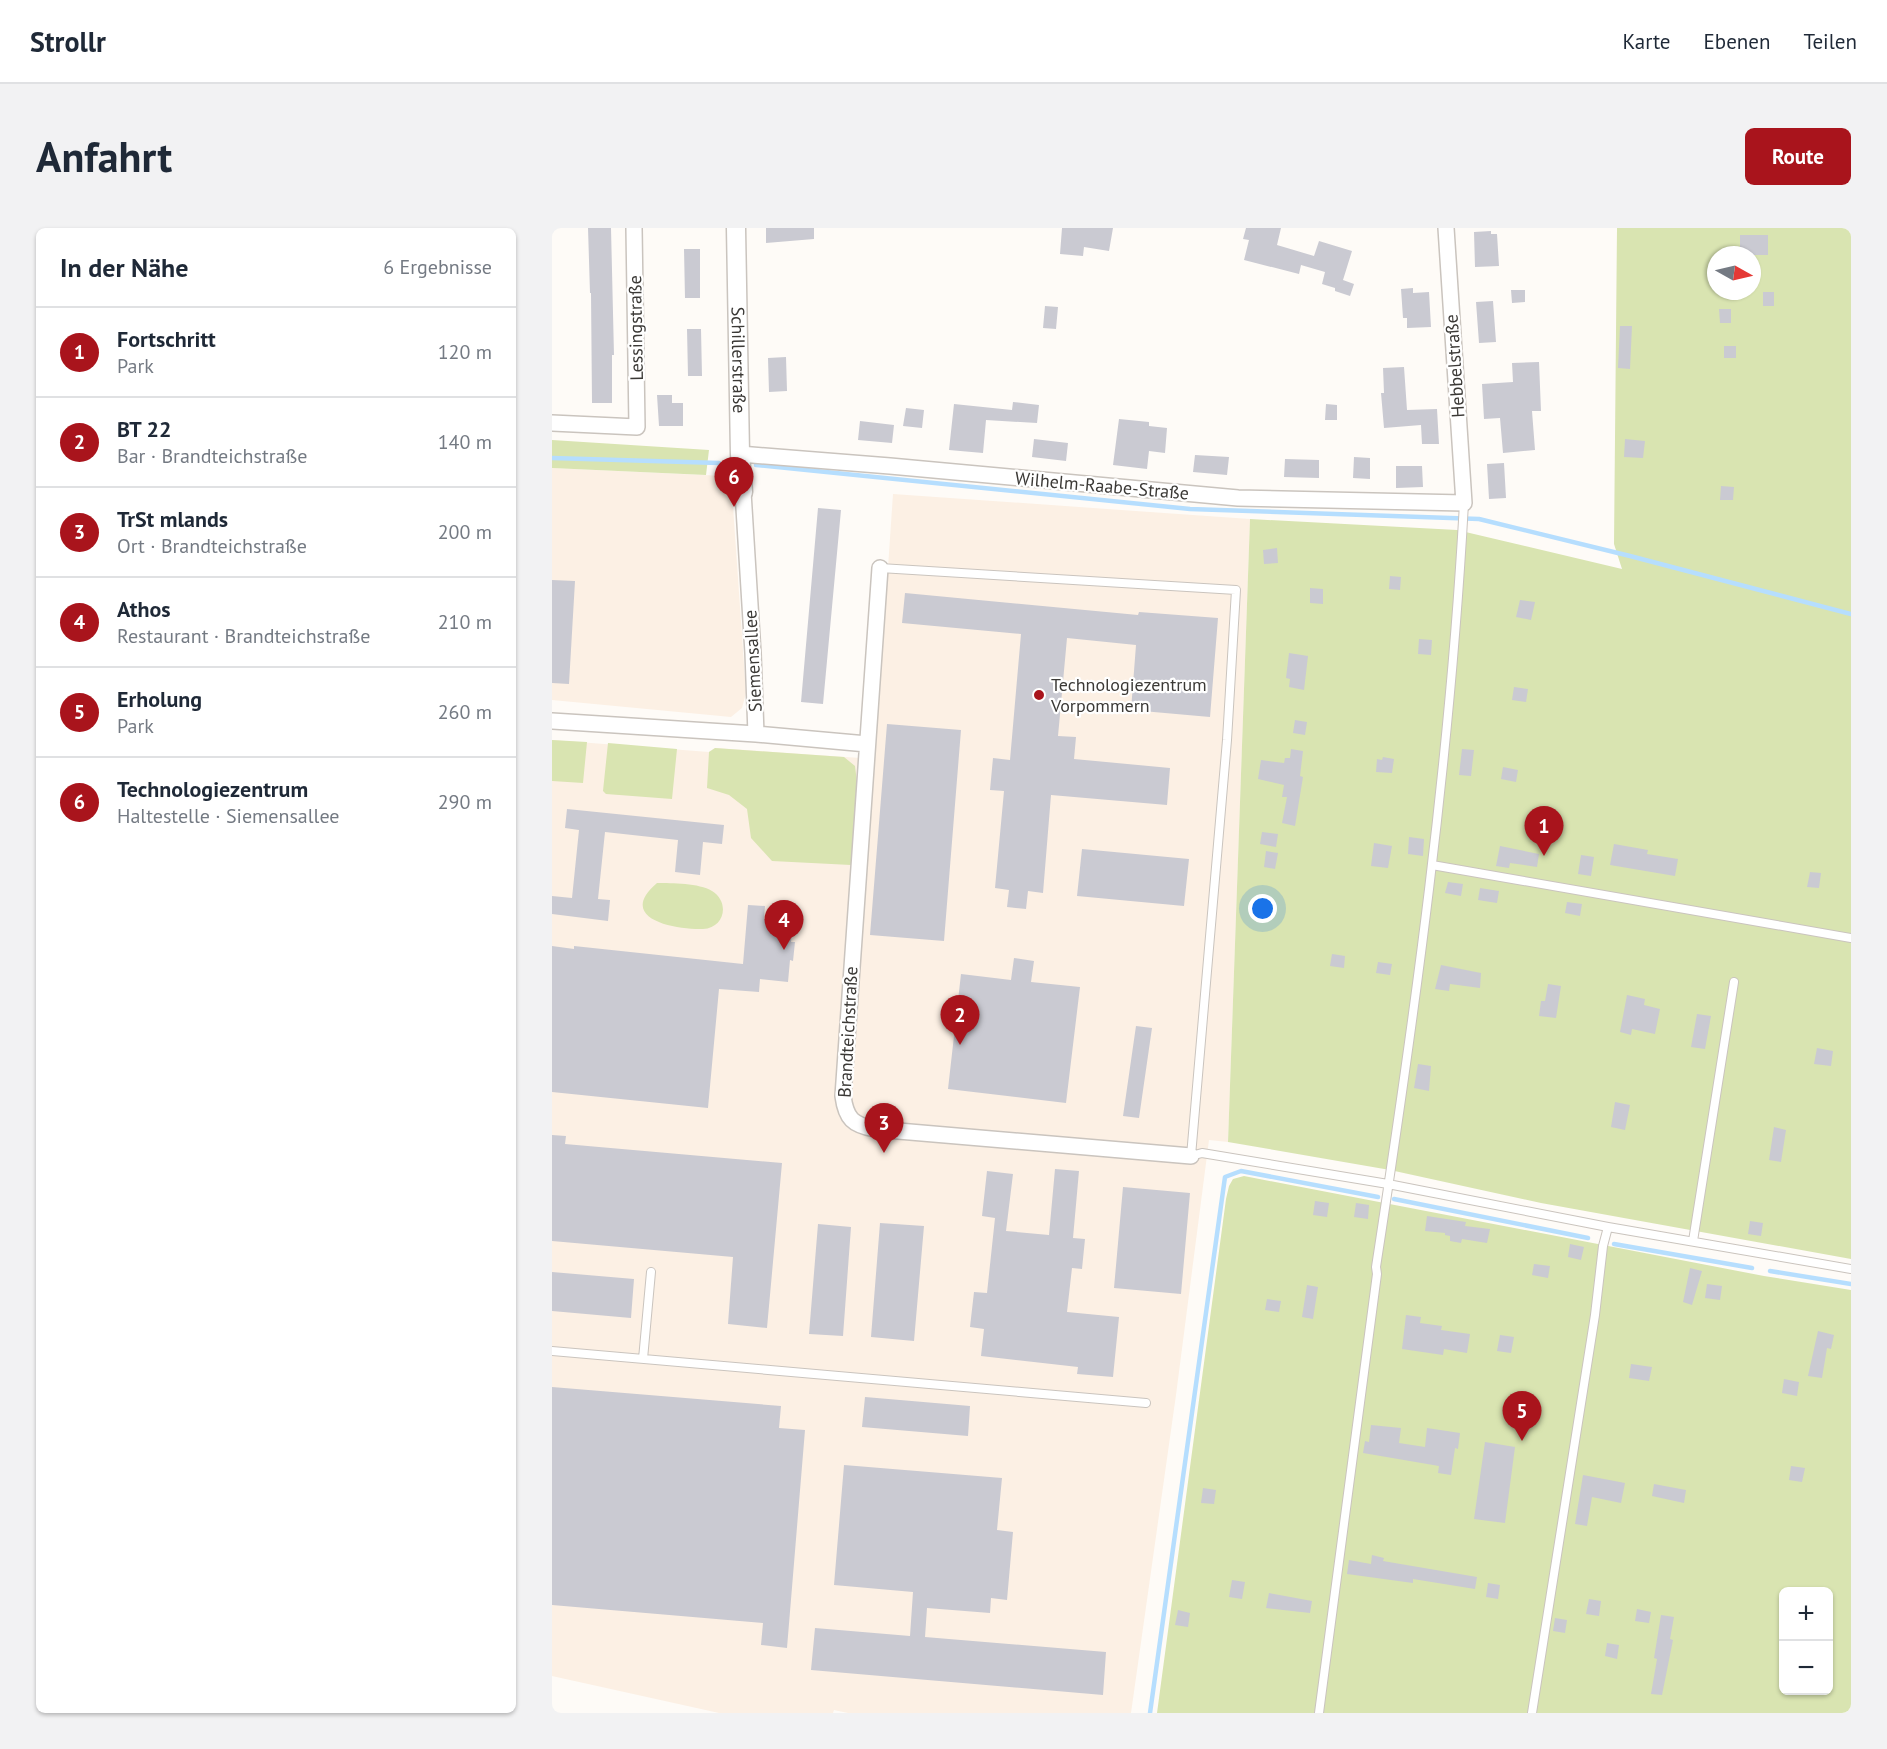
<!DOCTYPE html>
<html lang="de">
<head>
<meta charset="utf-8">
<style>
  :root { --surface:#fff; --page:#f2f2f3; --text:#1f2937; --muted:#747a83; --line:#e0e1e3; --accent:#a9141c }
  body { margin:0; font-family:"PT Sans",sans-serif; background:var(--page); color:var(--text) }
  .controls { position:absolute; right:18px; bottom:18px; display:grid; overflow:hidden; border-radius:9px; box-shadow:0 2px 4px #0004 }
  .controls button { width:54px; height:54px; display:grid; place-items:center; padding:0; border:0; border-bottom:2px solid var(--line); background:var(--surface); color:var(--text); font:30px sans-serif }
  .compass { position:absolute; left:1155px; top:18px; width:54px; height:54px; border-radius:50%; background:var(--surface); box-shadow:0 2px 4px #0004; rotate:98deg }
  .you { position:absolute; left:711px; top:681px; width:21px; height:21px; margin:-15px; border:4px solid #fff; border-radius:50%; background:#1a73e8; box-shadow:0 0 0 9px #1a73e833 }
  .badge { display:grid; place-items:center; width:39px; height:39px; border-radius:50%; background:var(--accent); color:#fff; font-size:20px; font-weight:700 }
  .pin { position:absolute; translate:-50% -50px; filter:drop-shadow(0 2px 3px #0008) }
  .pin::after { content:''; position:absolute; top:32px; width:21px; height:18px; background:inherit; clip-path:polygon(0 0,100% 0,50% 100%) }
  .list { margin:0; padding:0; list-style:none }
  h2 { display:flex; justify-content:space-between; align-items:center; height:78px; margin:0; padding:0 24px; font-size:26px }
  h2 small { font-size:20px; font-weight:400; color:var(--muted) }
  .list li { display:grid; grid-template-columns:39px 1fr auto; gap:18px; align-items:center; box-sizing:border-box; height:90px; padding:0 24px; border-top:2px solid var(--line) }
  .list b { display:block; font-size:22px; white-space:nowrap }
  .list p { margin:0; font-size:20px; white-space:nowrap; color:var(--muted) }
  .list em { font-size:20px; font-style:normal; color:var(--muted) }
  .map { position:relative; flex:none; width:1299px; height:1485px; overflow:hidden; border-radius:9px }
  header { display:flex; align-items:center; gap:36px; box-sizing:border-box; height:84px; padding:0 30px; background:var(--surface); border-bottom:2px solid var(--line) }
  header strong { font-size:28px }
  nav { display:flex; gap:33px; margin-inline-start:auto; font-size:21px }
  .intro { display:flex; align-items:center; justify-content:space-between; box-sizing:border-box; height:144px; padding:0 36px }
  h1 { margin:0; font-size:42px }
  .button { padding:15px 27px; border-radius:9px; background:var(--accent); color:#fff; font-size:21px; font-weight:700 }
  main { display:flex; gap:36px; padding:0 36px }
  aside { flex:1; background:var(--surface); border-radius:9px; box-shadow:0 2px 4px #0004 }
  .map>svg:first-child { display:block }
  .built { fill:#fcf0e4 }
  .green { fill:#d9e4b1; fill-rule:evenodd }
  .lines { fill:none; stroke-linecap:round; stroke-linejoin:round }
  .stream { stroke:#b6defe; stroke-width:4.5 }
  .building { fill:#cacad2 }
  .service-casing { stroke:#cac4be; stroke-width:10 }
  .minor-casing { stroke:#cac4be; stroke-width:18 }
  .tertiary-casing { stroke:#cac4be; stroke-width:21 }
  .service { stroke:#fff; stroke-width:8 }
  .minor { stroke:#fff; stroke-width:15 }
  .tertiary { stroke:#fff; stroke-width:18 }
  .poi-dot { fill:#a9141c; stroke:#fff; stroke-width:2 }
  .labels { text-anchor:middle; stroke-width:4.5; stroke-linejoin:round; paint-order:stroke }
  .street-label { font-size:18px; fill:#3b3936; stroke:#fff }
  .poi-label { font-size:18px; fill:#3b3936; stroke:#fff; text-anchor:start }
</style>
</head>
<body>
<header>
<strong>Strollr</strong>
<nav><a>Karte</a><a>Ebenen</a><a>Teilen</a></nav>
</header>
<div class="intro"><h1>Anfahrt</h1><a class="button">Route</a></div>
<main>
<aside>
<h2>In der Nähe<small>6 Ergebnisse</small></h2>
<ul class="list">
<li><span class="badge">1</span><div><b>Fortschritt</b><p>Park</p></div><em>120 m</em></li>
<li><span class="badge">2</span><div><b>BT 22</b><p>Bar · Brandteichstraße</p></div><em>140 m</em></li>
<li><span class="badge">3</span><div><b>TrSt mlands</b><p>Ort · Brandteichstraße</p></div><em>200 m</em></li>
<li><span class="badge">4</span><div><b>Athos</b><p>Restaurant · Brandteichstraße</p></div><em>210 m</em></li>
<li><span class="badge">5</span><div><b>Erholung</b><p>Park</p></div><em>260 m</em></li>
<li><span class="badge">6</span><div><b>Technologiezentrum</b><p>Haltestelle · Siemensallee</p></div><em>290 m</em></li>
</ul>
</aside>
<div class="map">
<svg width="1299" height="1485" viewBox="0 0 1299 1485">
  <rect width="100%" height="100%" fill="#fefbf7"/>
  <path class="built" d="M 0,240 L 173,248 L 180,264 L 194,465 L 190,480 L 179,489 L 0,472 Z
    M 341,266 L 698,291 L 676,914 L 657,912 L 624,1167 L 579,1485 L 296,1485 L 282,1482 L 281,1485 L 167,1485 L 0,1448 L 0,512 L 157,524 L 163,520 L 323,531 Z"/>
  <path class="green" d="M 1065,0 L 1299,0 L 1299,1031 L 989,975 L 838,942 L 676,914 L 698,291 L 905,302 L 1070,341 L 1062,316 ZM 1164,27 L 1200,27 L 1200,63 L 1164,63 Z
    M 0,212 L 157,222 L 154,247 L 0,240 Z
    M 0,512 L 35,514 L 31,555 L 0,553 Z
    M 56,515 L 125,521 L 120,571 L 54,566 L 51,563 Z
    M 163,520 L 292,529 L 303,538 L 305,554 L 299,637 L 220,633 L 199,610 L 195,581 L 177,567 L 155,560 L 157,524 Z
    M 105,655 C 120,655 147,655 160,663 C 178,674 173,700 151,701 C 124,702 63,691 105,655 Z
    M 692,948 L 1212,1048 L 1299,1062 L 1299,1485 L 605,1485 L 674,971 L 677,958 L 681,951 ZM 1232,1364 L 1276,1364 L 1276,1462 L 1232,1462 Z"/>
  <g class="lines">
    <path class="stream" d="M 0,230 L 167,235
      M 204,237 L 638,281 L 927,291 L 1078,328 L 1299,386
      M 842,971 L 1036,1010
      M 1062,1016 L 1200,1040
      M 1218,1043 L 1299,1056
      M 598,1485 L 673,949 L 689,943 L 826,969"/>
  </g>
  <path class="building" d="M 36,0 L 59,0 L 62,127 L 60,127 L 60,175 L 40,175 L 39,65 L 38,65 Z
    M 214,0 L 262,0 L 262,11 L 214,15 Z
    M 510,0 L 561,0 L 557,23 L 532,19 L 531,28 L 508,26 Z
    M 694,0 L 729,0 L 725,17 L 762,28 L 767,13 L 800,23 L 791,52 L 802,56 L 798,68 L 783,63 L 783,60 L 770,56 L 773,44 L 749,37 L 747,46 L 692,32 L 697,12 L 691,11 Z
    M 939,3 L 939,6 L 945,6 L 947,38 L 923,39 L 922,4 Z
    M 1188,7 L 1216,7 L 1216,27 L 1188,27 Z
    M 132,21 L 148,21 L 148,70 L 133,70 Z
    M 861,60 L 861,65 L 877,64 L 879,99 L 855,100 L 855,90 L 851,90 L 849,61 Z
    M 959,62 L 973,62 L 973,74 L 960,75 Z
    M 1211,64 L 1222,64 L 1222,78 L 1211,78 Z
    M 941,73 L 944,114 L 927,115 L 924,74 Z
    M 493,78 L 506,79 L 504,101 L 491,100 Z
    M 1167,81 L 1179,81 L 1179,95 L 1168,95 Z
    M 1068,98 L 1080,98 L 1078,141 L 1066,140 Z
    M 135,101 L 149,101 L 150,148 L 136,148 Z
    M 1172,118 L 1184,118 L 1184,130 L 1172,130 Z
    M 234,129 L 235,163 L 217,164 L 216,130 Z
    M 987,134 L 989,183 L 980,183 L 983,222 L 951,225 L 948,190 L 932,191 L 930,156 L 961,154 L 960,135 Z
    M 852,139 L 855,182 L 885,181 L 887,216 L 870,216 L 869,197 L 832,200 L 829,165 L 832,165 L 831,140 Z
    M 105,167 L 120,167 L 120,175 L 131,175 L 131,198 L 107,198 Z
    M 461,174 L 487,177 L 485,195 L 434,192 L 431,225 L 397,222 L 402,176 L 460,182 Z
    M 774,176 L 785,177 L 785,192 L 773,192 Z
    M 354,180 L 372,182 L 370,200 L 351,198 Z
    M 567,191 L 597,194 L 597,198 L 615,200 L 613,225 L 597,223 L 595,241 L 561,237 Z
    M 308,193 L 342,197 L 340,215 L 306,212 Z
    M 482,211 L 516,215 L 514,233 L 480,229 Z
    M 1073,211 L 1093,213 L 1091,230 L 1072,229 Z
    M 643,227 L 677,229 L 675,247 L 641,244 Z
    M 802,229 L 818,230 L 818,251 L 801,250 Z
    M 733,231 L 767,232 L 767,250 L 732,249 Z
    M 952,235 L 954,270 L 937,271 L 935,236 Z
    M 844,238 L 870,238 L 871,259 L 844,260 Z
    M 1169,258 L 1182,259 L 1181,272 L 1168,272 Z
    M 266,280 L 289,282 L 271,476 L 249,474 Z
    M 725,320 L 726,335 L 712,336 L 711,322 Z
    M 838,348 L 849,349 L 848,362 L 837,361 Z
    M 0,352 L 23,353 L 17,456 L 0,455 Z
    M 758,360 L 771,361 L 771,376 L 758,375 Z
    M 353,365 L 586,387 L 587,384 L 666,390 L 658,489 L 579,482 L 584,417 L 515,410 L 506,508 L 524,509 L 522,531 L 618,540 L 615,577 L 499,567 L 491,665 L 476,663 L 474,681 L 455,679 L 457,662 L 443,660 L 452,563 L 438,562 L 441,530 L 458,532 L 469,406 L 350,395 Z
    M 968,372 L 983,374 L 979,392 L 964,389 Z
    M 867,411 L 880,412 L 879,427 L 866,426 Z
    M 737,425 L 756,428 L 752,462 L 737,459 L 738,451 L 734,450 Z
    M 962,459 L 976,461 L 974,474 L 960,472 Z
    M 743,492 L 755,494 L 753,507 L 741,505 Z
    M 335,496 L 409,502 L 392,713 L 318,707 Z
    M 739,521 L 751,523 L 748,548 L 751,549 L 743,598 L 730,595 L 735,569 L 730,569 L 732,557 L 706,551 L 709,532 L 732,535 L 733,530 L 738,530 Z
    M 910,521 L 922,522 L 919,548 L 907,547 Z
    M 831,529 L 842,531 L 840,545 L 824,544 L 825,531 L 830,532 Z
    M 951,539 L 966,542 L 964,554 L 949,551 Z
    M 15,581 L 172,597 L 170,616 L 151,614 L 148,647 L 123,644 L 126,612 L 53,604 L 46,671 L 58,672 L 56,693 L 0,686 L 0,668 L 20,670 L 27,602 L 13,600 Z
    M 710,604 L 726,606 L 724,619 L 708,616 Z
    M 857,609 L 872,611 L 871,628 L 856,626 Z
    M 822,615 L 840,618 L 836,640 L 819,638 Z
    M 1062,616 L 1096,622 L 1095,626 L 1126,631 L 1123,648 L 1058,637 Z
    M 948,618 L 987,626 L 985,639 L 958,635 L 957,640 L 944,638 Z
    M 530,621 L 637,631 L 632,678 L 525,668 Z
    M 714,623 L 726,625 L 723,641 L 712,639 Z
    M 1029,627 L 1042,629 L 1039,648 L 1026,646 Z
    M 1258,644 L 1269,645 L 1267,660 L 1255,659 Z
    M 896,654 L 911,656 L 909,668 L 893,665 Z
    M 928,660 L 947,663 L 945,675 L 926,672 Z
    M 1015,674 L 1030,676 L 1028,688 L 1013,685 Z
    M 196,677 L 213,678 L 212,691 L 241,693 L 239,714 L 243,714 L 241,733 L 238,732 L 236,754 L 208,751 L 207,764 L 167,761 L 156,880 L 0,864 L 0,718 L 22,721 L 22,718 L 191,736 Z
    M 780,726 L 793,728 L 792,740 L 778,738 Z
    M 462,730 L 482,733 L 479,754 L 528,759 L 514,875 L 396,861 L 409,746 L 459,752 Z
    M 826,734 L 840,736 L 838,747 L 824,745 Z
    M 889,737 L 929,745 L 928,760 L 898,756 L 897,763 L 883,761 Z
    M 996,756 L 1009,758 L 1004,790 L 987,788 L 989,773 L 993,773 Z
    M 1075,767 L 1093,771 L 1092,777 L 1108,781 L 1103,806 L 1080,801 L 1079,807 L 1068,804 Z
    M 1145,786 L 1159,788 L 1153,821 L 1139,819 Z
    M 584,798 L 600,800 L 587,890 L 571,888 Z
    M 1265,820 L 1281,823 L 1279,838 L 1262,836 Z
    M 866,836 L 879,838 L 877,863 L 862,860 Z
    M 1063,874 L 1078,877 L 1073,902 L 1059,899 Z
    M 1222,899 L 1234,902 L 1229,934 L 1217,932 Z
    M 0,907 L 14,908 L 13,916 L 230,935 L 215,1100 L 176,1096 L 181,1029 L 0,1013 Z
    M 503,941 L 527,943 L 521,1010 L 533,1011 L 530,1041 L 520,1040 L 515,1084 L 567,1089 L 561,1149 L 525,1146 L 526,1139 L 429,1128 L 432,1101 L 418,1099 L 422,1064 L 435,1065 L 443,990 L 430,988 L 435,943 L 461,946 L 454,1003 L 497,1007 Z
    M 571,959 L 638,965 L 629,1066 L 562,1060 Z
    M 763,973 L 777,975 L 775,989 L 761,987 Z
    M 804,975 L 817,977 L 816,991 L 802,989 Z
    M 875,988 L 914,994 L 913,998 L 938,1001 L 935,1015 L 910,1011 L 909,1015 L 898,1013 L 898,1008 L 893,1007 L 893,1005 L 873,1003 Z
    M 1198,993 L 1211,995 L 1209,1008 L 1196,1006 Z
    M 328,995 L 372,998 L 362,1113 L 319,1109 Z
    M 266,996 L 299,999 L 291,1108 L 257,1106 Z
    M 1018,1016 L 1032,1019 L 1029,1032 L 1016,1029 Z
    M 982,1036 L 998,1038 L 996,1050 L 980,1047 Z
    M 1138,1040 L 1150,1043 L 1140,1077 L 1131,1074 Z
    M 0,1044 L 82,1051 L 79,1090 L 0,1083 Z
    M 1155,1056 L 1170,1058 L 1168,1072 L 1153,1070 Z
    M 755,1057 L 766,1059 L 761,1091 L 750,1089 Z
    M 715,1071 L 729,1073 L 727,1084 L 713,1082 Z
    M 854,1087 L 869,1089 L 868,1095 L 890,1098 L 889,1102 L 918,1106 L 915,1125 L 892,1121 L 891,1127 L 850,1121 Z
    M 1266,1103 L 1282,1107 L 1279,1121 L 1275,1120 L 1270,1150 L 1256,1148 Z
    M 948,1107 L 962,1109 L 959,1125 L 945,1123 Z
    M 1079,1136 L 1100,1139 L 1097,1153 L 1077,1150 Z
    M 1232,1151 L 1247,1154 L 1245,1168 L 1230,1165 Z
    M 0,1159 L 229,1178 L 227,1200 L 253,1202 L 235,1420 L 209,1417 L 211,1395 L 0,1377 Z
    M 313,1169 L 418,1178 L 416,1208 L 310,1199 Z
    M 819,1197 L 849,1200 L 847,1215 L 873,1219 L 875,1200 L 908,1205 L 906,1221 L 903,1220 L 899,1247 L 886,1245 L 887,1238 L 811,1225 L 813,1213 L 817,1214 Z
    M 933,1214 L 963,1219 L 953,1295 L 922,1291 Z
    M 292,1237 L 450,1250 L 445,1302 L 461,1304 L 455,1372 L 439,1370 L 438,1385 L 375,1380 L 373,1409 L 554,1424 L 551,1467 L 259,1442 L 263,1400 L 358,1408 L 361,1364 L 282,1357 Z
    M 1239,1238 L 1253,1240 L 1250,1254 L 1237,1252 Z
    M 1031,1247 L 1073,1255 L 1069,1275 L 1040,1269 L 1035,1298 L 1023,1296 Z
    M 1102,1256 L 1134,1262 L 1132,1275 L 1100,1268 Z
    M 651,1260 L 664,1262 L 662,1276 L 649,1275 Z
    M 820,1327 L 832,1330 L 831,1333 L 925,1349 L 923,1361 L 861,1351 L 861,1355 L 795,1346 L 797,1332 L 819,1336 Z
    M 680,1352 L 693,1354 L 690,1371 L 677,1369 Z
    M 936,1355 L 948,1357 L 946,1371 L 934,1369 Z
    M 717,1365 L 760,1373 L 758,1385 L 714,1380 Z
    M 1037,1371 L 1049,1373 L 1047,1388 L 1034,1386 Z
    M 1085,1381 L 1099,1384 L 1097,1395 L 1083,1393 Z
    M 626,1382 L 638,1385 L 636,1399 L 623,1397 Z
    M 1109,1387 L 1122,1389 L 1118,1411 L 1121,1412 L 1110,1467 L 1099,1466 L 1105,1431 L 1102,1430 Z
    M 1003,1390 L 1015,1392 L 1013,1405 L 1001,1403 Z
    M 1055,1415 L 1067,1417 L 1065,1431 L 1053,1428 Z"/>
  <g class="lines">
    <defs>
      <path id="service" d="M 328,340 L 684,362 L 675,512 L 639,928 L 650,925 L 836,956 L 1056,999 L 1299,1041
        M 880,637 L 1299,710
        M 1141,1013 L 1182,754
        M 0,1123 L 594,1175
        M 91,1131 L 99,1044
        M 767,1485 L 825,1046 L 824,1039 C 863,786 898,531 912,275
        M 980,1485 L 1043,1087 L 1051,1018 L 1056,999"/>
      <path id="minor" d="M 0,195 L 85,199 L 82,0
        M 188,226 L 338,238 L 686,270 L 912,275 L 894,0
        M 328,340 L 291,868 C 294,891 301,897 323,901 L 639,928
        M 0,493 L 204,506 L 201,425 L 191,264
        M 204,506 L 315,516"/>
      <g id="tertiary">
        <path id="s1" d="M 184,0 L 188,226 L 191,264"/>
      </g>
    </defs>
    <use href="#service" class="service-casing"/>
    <use href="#minor" class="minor-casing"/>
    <use href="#tertiary" class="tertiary-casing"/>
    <use href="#service" class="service"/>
    <use href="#minor" class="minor"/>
    <use href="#tertiary" class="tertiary"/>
  </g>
  <circle class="poi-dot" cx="487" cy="467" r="6"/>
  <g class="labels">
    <g class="street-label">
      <text transform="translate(84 100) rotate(-91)" y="6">Lessingstraße</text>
      <text dy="6" stroke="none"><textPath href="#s1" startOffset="132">Schillerstraße</textPath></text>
      <text transform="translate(903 138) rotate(-94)" y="6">Hebbelstraße</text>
      <text transform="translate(550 258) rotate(5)" y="6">Wilhelm-Raabe-Straße</text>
      <text transform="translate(201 433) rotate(-93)" y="6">Siemensallee</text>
      <text transform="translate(296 804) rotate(-87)" y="6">Brandteichstraße</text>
    </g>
    <g class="poi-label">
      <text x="499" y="463">Technologiezentrum<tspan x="499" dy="21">Vorpommern</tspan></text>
    </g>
  </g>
</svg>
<div class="controls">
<button>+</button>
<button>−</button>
</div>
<svg class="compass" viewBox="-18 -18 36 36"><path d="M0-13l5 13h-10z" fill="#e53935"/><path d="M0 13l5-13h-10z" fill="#747a83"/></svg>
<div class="you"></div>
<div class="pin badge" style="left:992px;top:628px">1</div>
<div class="pin badge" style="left:408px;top:817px">2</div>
<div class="pin badge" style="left:332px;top:925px">3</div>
<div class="pin badge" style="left:232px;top:722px">4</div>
<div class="pin badge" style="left:970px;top:1213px">5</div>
<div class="pin badge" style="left:182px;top:279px">6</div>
</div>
</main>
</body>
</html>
